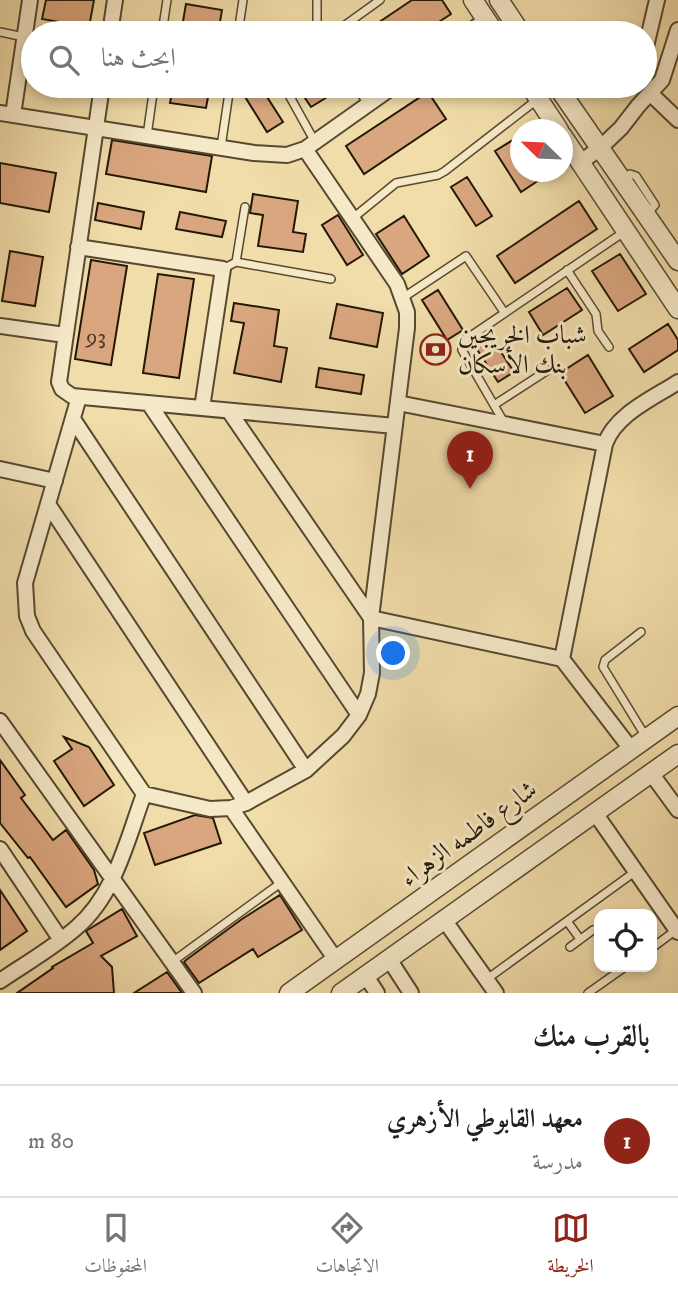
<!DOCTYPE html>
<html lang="ar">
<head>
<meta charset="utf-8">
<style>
  :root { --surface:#fff; --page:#f2f2f2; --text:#202124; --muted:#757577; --line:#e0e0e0; --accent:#8f2418 }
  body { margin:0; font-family:"IM FELL DW Pica",Amiri,serif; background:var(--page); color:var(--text); direction:rtl }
  .controls { position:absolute; right:21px; bottom:21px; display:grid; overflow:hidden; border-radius:14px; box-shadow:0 4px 10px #0003 }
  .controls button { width:63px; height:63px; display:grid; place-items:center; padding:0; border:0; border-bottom:2px solid var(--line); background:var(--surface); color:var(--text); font:35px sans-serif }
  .compass { position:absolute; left:510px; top:119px; width:63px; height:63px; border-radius:50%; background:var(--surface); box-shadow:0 4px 10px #0003; rotate:293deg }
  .you { position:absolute; left:394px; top:654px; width:24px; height:24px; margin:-18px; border:5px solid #fff; border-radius:50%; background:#1a73e8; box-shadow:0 0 0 10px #1a73e833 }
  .badge { display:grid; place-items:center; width:46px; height:46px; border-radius:50%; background:var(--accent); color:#fff; font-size:23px; font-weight:700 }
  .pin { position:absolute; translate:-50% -58px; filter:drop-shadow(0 2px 4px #0008) }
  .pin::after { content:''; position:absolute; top:37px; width:24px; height:21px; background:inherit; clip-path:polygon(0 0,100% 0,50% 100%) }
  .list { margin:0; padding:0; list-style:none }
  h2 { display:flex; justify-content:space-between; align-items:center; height:91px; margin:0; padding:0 28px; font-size:30px }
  h2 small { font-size:23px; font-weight:400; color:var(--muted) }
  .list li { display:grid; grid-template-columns:46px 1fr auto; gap:21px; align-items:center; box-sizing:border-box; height:112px; padding:0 28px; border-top:2px solid var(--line) }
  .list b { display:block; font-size:26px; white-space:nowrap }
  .list p { margin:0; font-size:23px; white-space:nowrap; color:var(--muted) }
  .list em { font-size:23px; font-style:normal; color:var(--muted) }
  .icon { flex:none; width:38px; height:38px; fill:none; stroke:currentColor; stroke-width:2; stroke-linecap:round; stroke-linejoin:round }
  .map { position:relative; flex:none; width:678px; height:993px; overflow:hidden; direction:ltr }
  .search { position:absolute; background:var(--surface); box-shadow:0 4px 10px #0003; left:21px; right:21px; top:21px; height:77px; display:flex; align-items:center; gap:18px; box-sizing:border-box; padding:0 24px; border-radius:38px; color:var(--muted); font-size:26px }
  .sheet { height:203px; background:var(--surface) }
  nav { display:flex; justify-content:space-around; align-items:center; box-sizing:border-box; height:98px; border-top:2px solid var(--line); background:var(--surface); font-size:19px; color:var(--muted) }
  nav a { display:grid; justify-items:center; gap:4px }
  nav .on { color:var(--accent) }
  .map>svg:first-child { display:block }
  .building { fill:#daa67f; stroke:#231807; stroke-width:2 }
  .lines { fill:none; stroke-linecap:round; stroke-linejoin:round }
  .service-casing { stroke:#564930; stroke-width:10 }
  .minor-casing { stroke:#564930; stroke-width:18 }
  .tertiary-casing { stroke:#564930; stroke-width:21 }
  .service { stroke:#f6e9c8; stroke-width:7 }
  .minor { stroke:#f6e9c8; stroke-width:14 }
  .tertiary { stroke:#f6e9c8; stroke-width:18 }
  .labels { text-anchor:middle; stroke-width:6; stroke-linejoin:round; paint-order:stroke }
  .number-label { font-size:23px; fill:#513c25 }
  .poi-label { font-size:26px; fill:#231807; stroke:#f6e9c8; text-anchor:start }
  .street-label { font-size:26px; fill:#231807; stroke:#f6e9c8 }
</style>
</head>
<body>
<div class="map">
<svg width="678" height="993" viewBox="0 0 678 993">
  <rect width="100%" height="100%" fill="#f1ddaa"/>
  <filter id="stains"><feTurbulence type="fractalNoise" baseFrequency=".00286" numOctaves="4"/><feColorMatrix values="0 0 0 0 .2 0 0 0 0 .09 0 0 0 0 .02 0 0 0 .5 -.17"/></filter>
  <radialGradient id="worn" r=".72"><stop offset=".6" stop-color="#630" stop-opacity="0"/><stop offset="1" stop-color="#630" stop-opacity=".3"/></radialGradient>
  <path class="building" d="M 46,0 L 94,0 L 89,27 L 42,19 Z
    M 412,0 L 442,0 L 451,14 L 422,33 L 363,33 Z
    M 186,4 L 222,10 L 218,33 L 181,33 Z
    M 173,86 L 210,86 L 206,108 L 170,103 Z
    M 251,86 L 260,86 L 283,122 L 267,132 L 242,92 Z
    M 297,86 L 345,86 L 311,107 Z
    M 428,92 L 446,119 L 364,174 L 346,146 Z
    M 521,135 L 521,172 L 551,172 L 521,192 L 495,151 Z
    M 112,140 L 212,156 L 206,192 L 106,174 Z
    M 0,163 L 56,173 L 49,212 L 0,203 Z
    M 467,177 L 492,216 L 476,226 L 451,187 Z
    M 253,194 L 298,201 L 293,232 L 306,234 L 303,252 L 258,246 L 263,215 L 250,213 Z
    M 579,201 L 597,229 L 515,283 L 497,256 Z
    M 98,203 L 144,212 L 141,229 L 95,220 Z
    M 180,212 L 226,221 L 222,237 L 176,229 Z
    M 338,215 L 363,255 L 347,265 L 322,225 Z
    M 404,216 L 429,256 L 402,274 L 376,234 Z
    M 10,251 L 43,257 L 35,306 L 2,301 Z
    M 620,254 L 646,294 L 618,311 L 592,271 Z
    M 91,260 L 127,266 L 111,365 L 75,359 Z
    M 158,274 L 194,279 L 179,378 L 143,373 Z
    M 567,288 L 582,310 L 543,335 L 529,312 Z
    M 438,290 L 463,330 L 447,340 L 422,300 Z
    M 234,303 L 279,310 L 274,346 L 287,348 L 281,382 L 234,373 L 244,323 L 231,321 Z
    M 337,304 L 383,313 L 377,347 L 330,338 Z
    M 668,324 L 678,340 L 678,350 L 644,372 L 629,349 Z
    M 488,332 L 514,372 L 498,382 L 473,343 Z
    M 588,355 L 613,396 L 585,413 L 560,373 Z
    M 319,368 L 364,375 L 361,394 L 316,387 Z
    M 64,737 L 89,747 L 114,785 L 84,806 L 54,761 L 72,749 Z
    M 0,760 L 25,795 L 21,798 L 53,840 L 66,830 L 94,870 L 98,884 L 66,907 L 30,857 L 28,858 L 0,823 Z
    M 195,815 L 213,818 L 221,843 L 155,865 L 144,833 Z
    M 0,890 L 27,931 L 0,950 Z
    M 280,895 L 302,930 L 258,957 L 253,949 L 199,983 L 184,962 L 186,960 L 242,919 Z
    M 122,909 L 137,936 L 101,956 L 112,967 L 114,993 L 17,993 L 53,968 L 52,967 L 93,943 L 86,931 Z
    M 167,972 L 182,993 L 134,993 Z"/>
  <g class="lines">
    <defs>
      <path id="service" d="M 317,0 L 317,28 L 320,33
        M 0,32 L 24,37
        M 162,33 L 167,0
        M 238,33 L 243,0
        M 334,33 L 380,0
        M 284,86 L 315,142
        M 356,86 L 368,104
        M 147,136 L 154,86
        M 221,147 L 230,86
        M 622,180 L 630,174 L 636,176 L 655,205 L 647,214
        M 353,218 L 396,183 L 438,175 L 445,171 L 538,99
        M 236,262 L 331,279
        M 223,269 L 236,262 L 245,207
        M 567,270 L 596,314 L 598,331 L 609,347
        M 404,297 L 466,256 L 504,312
        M 494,405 L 548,370
        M 505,424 L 462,350 L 462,342 L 624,232
        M 641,632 L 605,660 L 603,667 L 646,737
        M 567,921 L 580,939
        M 570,947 L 593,930
        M 652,948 L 676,930
        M 172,962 L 282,882
        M 487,979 L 636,871
        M 588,993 L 625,967"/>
      <path id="minor" d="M 110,33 L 115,0
        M 468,33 L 486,20
        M 645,51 L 657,0
        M 102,86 L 59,382 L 62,389 L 72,396 L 395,426
        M 651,94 L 678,120
        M 0,113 L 254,153 L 287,155 L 305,149 L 394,86
        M 13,115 L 30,0
        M 581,162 L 600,148 L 621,128 L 638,106 L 662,80 L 678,30
        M 78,247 L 223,269 L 202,408
        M 0,326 L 65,335
        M 79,397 L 25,583 L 27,616 L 33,631 L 144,794 L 210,809 L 231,808 L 246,803 L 306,770 L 343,736 L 359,715 L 368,694 L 372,673 L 371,618 L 407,328 L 407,312 L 397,284 L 305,149
        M 398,403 L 605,444
        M 150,405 L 359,715
        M 229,411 L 371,618 L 562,659
        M 73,419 L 306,770
        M 0,469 L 55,481
        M 48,504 L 246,803
        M 0,721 L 194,993
        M 631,749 L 562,659 L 605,444 C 616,414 652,399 678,382
        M 651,773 L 678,810
        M 231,808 L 336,960
        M 595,813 L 678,932
        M 0,849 L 61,940
        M 445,921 L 496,993
        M 389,959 L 411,993
        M 366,976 L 377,993
        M 0,981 C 25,964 53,948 76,928 C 115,895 127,840 144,794"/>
      <path id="tertiary" d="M 473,0 L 495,33
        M 499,0 L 521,33
        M 530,86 L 559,130
        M 557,86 L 678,261
        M 562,135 L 678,309
        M 289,993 L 678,716
        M 341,993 L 678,754"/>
    </defs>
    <use href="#service" class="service-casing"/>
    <use href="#minor" class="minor-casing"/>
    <use href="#tertiary" class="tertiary-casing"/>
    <use href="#service" class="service"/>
    <use href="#minor" class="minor"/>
    <use href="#tertiary" class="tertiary"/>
  </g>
  <defs>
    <symbol id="bank-ring" viewBox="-11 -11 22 22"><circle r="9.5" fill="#f6e9c8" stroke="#8f2418" stroke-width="1.5"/><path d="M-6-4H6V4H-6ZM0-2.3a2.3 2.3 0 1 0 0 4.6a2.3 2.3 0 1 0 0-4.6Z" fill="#8f2418"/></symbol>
  </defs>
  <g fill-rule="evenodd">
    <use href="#bank-ring" x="418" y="332" width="35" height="35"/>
  </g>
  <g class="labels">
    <g class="number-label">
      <text x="96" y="344">93</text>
    </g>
    <g class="poi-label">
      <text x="458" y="343">شباب الخريجين<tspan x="458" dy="30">بنك الأسكان</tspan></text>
    </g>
    <g class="street-label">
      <text transform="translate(468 833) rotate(-36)" y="9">شارع فاطمه الزهراء</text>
    </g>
  </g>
  <rect width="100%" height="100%" filter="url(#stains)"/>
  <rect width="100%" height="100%" fill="url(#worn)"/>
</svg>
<div class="controls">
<button><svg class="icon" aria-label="locate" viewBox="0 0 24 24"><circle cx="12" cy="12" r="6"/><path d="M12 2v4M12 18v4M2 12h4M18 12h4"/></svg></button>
</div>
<svg class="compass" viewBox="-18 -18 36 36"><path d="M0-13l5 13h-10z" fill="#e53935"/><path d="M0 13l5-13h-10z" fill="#757577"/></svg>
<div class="you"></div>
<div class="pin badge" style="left:470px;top:489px">1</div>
<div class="search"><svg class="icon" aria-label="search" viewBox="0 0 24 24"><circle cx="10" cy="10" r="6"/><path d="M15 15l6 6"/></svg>ابحث هنا</div>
</div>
<section class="sheet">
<h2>بالقرب منك<small></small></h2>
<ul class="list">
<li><span class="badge">1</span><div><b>معهد القابوطي الأزهري</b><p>مدرسة</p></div><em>80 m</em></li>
</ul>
</section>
<nav>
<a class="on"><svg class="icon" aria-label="map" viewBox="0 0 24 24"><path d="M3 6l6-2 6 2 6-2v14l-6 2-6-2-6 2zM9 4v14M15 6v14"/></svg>الخريطة</a>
<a><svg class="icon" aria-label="directions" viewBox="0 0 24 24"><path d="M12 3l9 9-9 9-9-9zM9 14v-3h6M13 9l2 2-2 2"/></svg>الاتجاهات</a>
<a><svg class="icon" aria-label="saved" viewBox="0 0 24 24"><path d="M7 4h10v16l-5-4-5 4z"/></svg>المحفوظات</a>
</nav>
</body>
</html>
